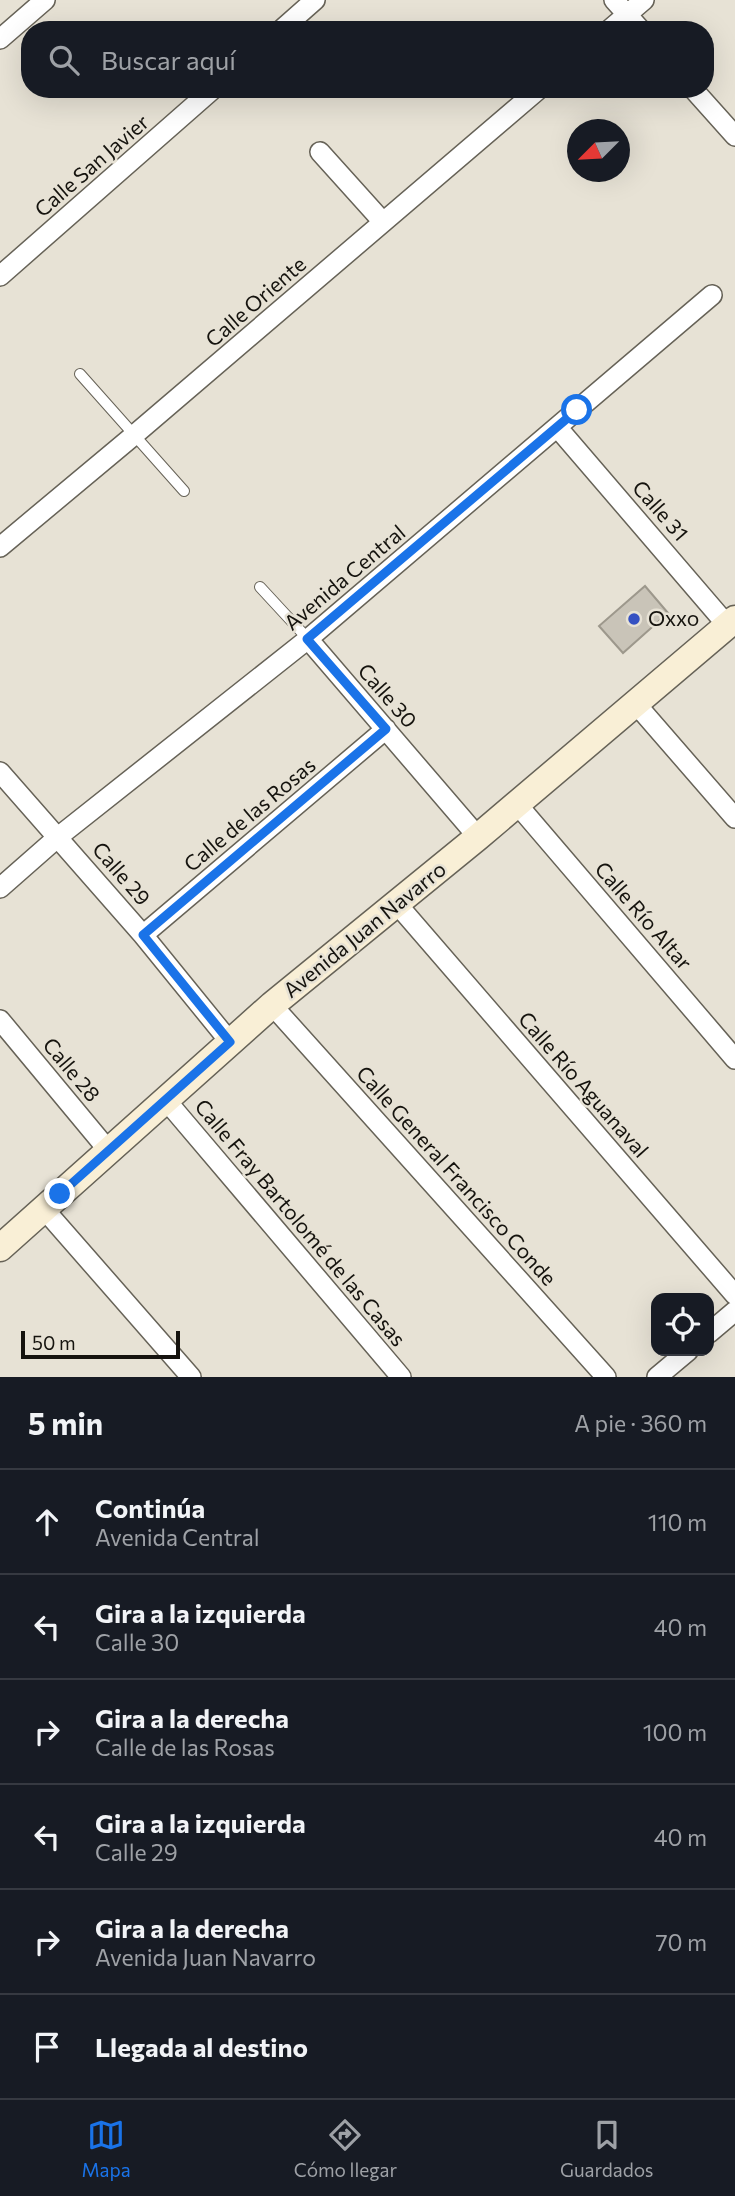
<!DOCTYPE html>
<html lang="es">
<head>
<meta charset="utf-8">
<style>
  :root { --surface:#171b24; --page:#20242c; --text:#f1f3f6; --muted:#9ea1a6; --line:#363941; --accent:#1a73e8 }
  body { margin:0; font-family:Commissioner,sans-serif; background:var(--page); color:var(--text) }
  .controls { position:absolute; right:21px; bottom:21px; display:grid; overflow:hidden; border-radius:14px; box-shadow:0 7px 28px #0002 }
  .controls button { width:63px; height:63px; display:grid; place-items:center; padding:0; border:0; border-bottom:2px solid var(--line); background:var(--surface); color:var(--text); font:35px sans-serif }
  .compass { position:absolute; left:567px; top:119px; width:63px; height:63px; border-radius:50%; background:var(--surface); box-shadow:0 7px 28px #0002; rotate:246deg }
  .scale { position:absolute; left:21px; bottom:18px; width:159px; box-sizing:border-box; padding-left:7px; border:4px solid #15130e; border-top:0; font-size:19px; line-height:24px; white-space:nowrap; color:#15130e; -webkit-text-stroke:5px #e7e2d5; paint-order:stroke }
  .stop { position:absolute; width:21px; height:21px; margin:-16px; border:5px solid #1a73e8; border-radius:50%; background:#fff }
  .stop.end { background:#1a73e8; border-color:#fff; box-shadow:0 2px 7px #0008 }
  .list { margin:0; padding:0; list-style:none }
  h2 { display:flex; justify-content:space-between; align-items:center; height:91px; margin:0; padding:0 28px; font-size:30px }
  h2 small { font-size:23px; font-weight:400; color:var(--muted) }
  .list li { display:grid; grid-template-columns:46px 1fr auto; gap:21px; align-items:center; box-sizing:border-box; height:105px; padding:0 28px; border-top:2px solid var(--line) }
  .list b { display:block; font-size:26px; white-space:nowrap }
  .list p { margin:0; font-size:23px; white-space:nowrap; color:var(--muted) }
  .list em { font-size:23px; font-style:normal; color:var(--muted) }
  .icon { flex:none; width:38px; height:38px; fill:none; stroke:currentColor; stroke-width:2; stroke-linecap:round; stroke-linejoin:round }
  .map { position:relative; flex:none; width:735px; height:1377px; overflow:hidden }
  .search { position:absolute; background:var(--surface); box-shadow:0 7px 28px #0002; left:21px; right:21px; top:21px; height:77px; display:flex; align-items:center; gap:18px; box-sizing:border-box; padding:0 24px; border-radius:28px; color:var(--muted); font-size:26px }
  .sheet { height:721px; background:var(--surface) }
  nav { display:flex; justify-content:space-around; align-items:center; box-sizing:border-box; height:98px; border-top:2px solid var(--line); background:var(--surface); font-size:19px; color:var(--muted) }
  nav a { display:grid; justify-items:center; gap:4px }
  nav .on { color:var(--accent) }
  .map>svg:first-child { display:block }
  .building { fill:#c9c4b8; stroke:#9d988c; stroke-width:2 }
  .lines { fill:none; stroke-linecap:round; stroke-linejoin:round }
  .lane-casing { stroke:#666257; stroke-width:12 }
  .street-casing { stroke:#666257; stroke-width:22 }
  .secondary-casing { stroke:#666257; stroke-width:29 }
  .lane { stroke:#fff; stroke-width:10 }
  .street { stroke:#fff; stroke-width:19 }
  .secondary { stroke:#f9efd6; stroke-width:26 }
  .route { stroke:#1a73e8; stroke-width:9 }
  .poi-dot { fill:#3551c2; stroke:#e7e2d5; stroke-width:2.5 }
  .labels { text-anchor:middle; stroke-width:5; stroke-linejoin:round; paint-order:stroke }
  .street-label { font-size:21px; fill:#15130e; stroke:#e7e2d5 }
  .poi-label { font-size:21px; fill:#15130e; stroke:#e7e2d5; text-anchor:start }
</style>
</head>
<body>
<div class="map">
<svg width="735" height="1377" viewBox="0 0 735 1377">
  <rect width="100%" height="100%" fill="#e7e2d5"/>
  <path class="building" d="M 645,586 L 668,613 L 623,653 L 599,626 Z"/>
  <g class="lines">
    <defs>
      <path id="lane" d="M 80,374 L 184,491
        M 260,587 L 308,639"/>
      <path id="street" d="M 614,0 L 641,30
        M 281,30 L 315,0
        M 609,30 L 644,0
        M 0,39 L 45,0
        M 693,89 L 735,136
        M 320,152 L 383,222
        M 0,276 L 213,89
        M 557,427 L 727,625
        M 0,547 L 133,436 L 539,89
        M 308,639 L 478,837
        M 636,704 L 735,818
        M 0,772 L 143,935 L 230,1042
        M 516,803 L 735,1059
        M 0,888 L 58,837 L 308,639 L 712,295
        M 397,904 L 735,1295
        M 143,935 L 386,729
        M 272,1005 L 606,1377
        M 0,1020 L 108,1150
        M 165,1099 L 401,1377
        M 44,1209 L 191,1377
        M 709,1333 L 735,1311
        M 657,1377 L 688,1351"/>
      <path id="secondary" d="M 0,1248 L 272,1005 L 478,837 L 735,619"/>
    </defs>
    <use href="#lane" class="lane-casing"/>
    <use href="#street" class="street-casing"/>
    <use href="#secondary" class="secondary-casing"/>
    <use href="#lane" class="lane"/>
    <use href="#street" class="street"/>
    <use href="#secondary" class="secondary"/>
  </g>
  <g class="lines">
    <path class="route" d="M 60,1194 L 230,1042 L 143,935 L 386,729 L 307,639 L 577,410"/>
  </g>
  <circle class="poi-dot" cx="634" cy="619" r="7"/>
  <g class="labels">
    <g class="street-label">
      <text transform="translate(92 166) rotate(-41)" y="7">Calle San Javier</text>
      <text transform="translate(256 302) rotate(-41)" y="7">Calle Oriente</text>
      <text transform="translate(660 511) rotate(49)" y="7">Calle 31</text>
      <text transform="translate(345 578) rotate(-40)" y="7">Avenida Central</text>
      <text transform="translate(387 696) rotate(49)" y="7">Calle 30</text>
      <text transform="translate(250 815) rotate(-40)" y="7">Calle de las Rosas</text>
      <text transform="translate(121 874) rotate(49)" y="7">Calle 29</text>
      <text transform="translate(643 916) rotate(49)" y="7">Calle Río Altar</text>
      <text transform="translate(365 930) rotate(-39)" y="7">Avenida Juan Navarro</text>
      <text transform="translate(71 1070) rotate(50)" y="7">Calle 28</text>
      <text transform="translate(583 1085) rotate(49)" y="7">Calle Río Aguanaval</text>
      <text transform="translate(456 1176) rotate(48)" y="7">Calle General Francisco Conde</text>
      <text transform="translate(300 1223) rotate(50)" y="7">Calle Fray Bartolomé de las Casas</text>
    </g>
    <g class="poi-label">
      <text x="648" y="626">Oxxo</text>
    </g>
  </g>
</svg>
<div class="controls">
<button><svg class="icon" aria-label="locate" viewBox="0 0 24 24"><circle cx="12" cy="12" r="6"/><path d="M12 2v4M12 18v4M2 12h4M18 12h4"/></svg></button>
</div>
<svg class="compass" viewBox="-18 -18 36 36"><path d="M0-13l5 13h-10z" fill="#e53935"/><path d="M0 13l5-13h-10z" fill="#9ea1a6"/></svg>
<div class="scale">50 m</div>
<div class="stop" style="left:577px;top:410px"></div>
<div class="stop end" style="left:60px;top:1194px"></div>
<div class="search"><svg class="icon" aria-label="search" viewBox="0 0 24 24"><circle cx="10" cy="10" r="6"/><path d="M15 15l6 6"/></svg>Buscar aquí</div>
</div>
<section class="sheet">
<h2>5 min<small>A pie · 360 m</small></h2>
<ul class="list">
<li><svg class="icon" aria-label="ahead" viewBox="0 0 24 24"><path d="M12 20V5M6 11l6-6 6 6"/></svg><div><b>Continúa</b><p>Avenida Central</p></div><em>110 m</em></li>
<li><svg class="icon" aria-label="left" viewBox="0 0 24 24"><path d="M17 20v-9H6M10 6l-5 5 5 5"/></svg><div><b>Gira a la izquierda</b><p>Calle 30</p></div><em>40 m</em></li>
<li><svg class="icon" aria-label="right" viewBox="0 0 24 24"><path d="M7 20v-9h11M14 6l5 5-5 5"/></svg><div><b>Gira a la derecha</b><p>Calle de las Rosas</p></div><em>100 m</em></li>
<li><svg class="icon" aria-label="left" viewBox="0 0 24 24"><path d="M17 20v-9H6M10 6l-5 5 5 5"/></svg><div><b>Gira a la izquierda</b><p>Calle 29</p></div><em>40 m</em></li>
<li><svg class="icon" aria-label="right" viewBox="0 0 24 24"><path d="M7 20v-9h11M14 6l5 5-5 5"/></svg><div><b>Gira a la derecha</b><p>Avenida Juan Navarro</p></div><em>70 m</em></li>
<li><svg class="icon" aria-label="arrive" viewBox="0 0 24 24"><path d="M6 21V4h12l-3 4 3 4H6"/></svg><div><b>Llegada al destino</b></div></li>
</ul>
</section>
<nav>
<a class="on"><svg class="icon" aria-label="map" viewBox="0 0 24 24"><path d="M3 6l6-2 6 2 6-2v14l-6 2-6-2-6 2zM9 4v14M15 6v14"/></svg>Mapa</a>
<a><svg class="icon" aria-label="directions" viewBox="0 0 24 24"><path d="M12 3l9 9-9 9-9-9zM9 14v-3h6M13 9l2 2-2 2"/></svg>Cómo llegar</a>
<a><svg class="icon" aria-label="saved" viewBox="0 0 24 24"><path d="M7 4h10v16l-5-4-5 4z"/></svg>Guardados</a>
</nav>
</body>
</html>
